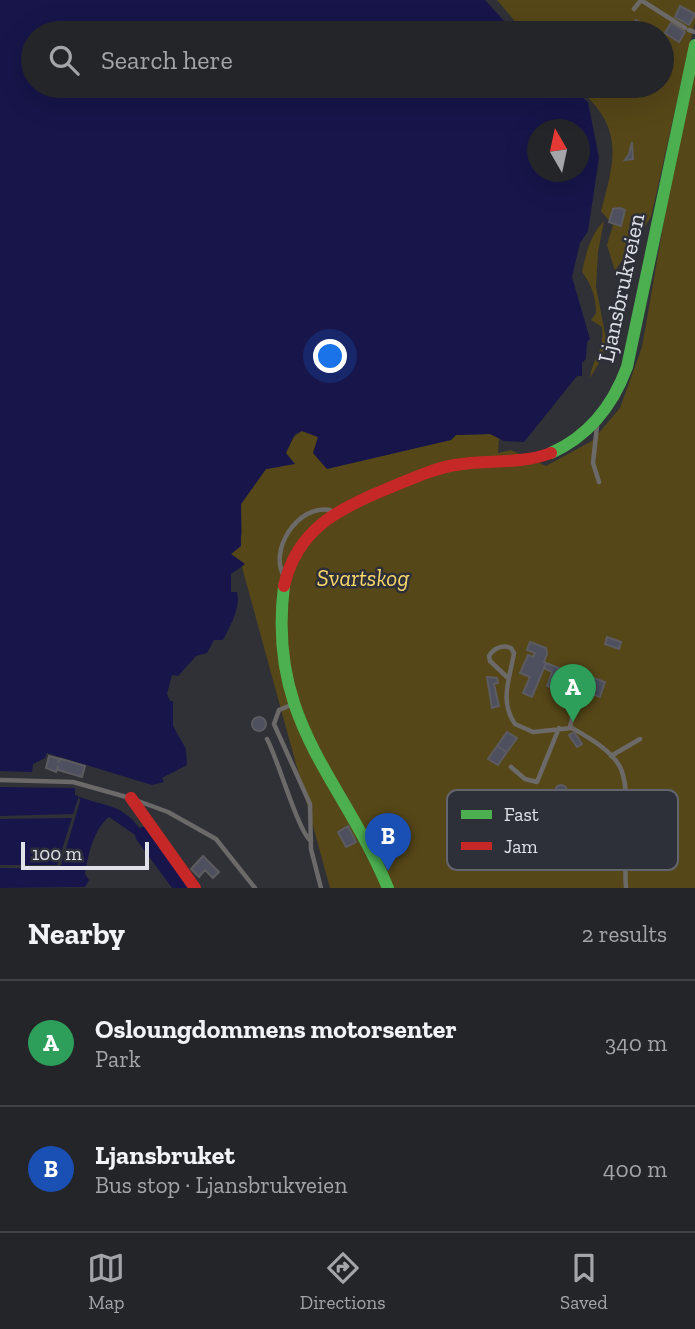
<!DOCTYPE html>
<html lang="en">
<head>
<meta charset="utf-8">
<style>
  :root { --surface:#242528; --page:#303134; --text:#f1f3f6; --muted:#a3a5a8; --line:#414245; --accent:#a3a4aa }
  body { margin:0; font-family:"Zilla Slab",serif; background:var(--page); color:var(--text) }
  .compass { position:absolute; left:527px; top:119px; width:63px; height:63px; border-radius:50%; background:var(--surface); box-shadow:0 7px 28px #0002; rotate:351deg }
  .scale { position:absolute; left:21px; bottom:18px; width:128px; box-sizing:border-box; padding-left:7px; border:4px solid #e1e2e9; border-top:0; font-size:19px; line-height:24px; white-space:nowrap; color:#e1e2e9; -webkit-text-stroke:5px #2d2f39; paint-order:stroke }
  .you { position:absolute; left:331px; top:357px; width:24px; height:24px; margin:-18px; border:5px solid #fff; border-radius:50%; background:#1a73e8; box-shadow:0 0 0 10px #1a73e833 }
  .badge { display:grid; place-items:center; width:46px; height:46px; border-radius:50%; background:var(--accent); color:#fff; font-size:23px; font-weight:700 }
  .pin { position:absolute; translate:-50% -58px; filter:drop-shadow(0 2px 4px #0008) }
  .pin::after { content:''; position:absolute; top:37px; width:24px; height:21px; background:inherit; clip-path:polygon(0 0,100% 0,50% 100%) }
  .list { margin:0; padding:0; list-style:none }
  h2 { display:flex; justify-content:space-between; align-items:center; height:91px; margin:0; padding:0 28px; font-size:30px }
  h2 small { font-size:23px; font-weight:400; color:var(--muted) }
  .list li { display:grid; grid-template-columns:46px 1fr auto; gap:21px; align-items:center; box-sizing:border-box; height:126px; padding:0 28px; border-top:2px solid var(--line) }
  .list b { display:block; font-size:26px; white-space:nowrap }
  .list p { margin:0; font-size:23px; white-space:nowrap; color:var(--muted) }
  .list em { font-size:23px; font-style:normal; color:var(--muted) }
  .icon { flex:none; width:38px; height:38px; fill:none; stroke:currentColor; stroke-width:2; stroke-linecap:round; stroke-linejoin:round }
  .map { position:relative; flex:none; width:695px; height:888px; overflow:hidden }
  .search { position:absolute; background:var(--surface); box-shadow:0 7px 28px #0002; left:21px; right:21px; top:21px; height:77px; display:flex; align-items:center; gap:18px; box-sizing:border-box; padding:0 24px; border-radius:38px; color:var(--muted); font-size:26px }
  .sheet { height:343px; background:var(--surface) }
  nav { display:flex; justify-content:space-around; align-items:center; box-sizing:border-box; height:98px; border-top:2px solid var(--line); background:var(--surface); font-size:19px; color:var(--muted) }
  nav a { display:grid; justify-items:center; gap:4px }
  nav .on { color:var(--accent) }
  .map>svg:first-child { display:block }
  .green { fill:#564718 }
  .water { fill:#17154a; fill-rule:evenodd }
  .pier { fill:#303136 }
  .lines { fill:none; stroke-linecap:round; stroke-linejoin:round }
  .river { stroke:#17154a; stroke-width:16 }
  .building { fill:#4e505f; stroke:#5b5b60; stroke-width:2 }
  .lane { stroke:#6b6a69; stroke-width:4.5 }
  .fast { stroke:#4caf50; stroke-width:12 }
  .jam { stroke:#c62828; stroke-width:12 }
  .labels { text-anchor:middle; stroke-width:5; stroke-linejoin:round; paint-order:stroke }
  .street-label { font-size:23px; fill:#e1e2e9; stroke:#2d2f39 }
  .park-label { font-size:23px; font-style:italic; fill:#f8d668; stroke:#2d2f39 }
  .key { fill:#2d2f39; stroke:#63656e; stroke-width:2 }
  .key-label { font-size:19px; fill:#e1e2e9 }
</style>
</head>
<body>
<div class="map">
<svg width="695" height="888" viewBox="0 0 695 888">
  <rect width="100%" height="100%" fill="#303136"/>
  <path class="green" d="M 497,0 L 695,0 L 695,21 L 651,217 L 615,271 L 607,245 L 613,225 L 601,211 C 616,156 624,126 575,86 L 662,86 L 662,33 L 525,33 Z
    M 695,67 L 695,888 L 330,888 L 242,567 L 244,564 L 231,554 L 239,547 L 242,533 L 241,504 L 266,469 L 280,467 L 290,440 L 302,431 L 318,437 L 315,451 L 318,459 L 333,466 L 451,440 L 456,435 L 490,434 L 499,438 L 498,453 L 511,450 L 546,466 L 592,441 L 620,408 L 642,347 L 683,111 Z
    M 604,221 L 598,252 L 596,287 L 607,344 L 602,358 L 590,378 C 593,356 604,354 602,327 L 591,320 L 596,313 C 596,296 591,284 582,272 C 586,253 591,234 604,221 Z"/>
  <path class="water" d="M 0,0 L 485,0 L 515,33 L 33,33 L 33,86 L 570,86 L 588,102 L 599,158 L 588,231 L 580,243 L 572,277 L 590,339 L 587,342 L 586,359 L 582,363 L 582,376 L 577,376 L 524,442 L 504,441 L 490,434 L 456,435 L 451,440 L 327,469 L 313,453 L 318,437 L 302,431 L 295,434 L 286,453 L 295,464 L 266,469 L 241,504 L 241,546 L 231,554 L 245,564 L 231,574 L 231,592 L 237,592 C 241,608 230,626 223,640 L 214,640 L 207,653 L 196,656 L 178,676 L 172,675 L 167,694 L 170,701 L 173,701 L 173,726 L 186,749 L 187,765 L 162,778 L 164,782 L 152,785 L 47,753 L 45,758 L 33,764 L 32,772 L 0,771 ZM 538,130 L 580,130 L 580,172 L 538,172 Z
    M 0,787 L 75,788 L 75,795 C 108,809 121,801 144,834 L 138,837 L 109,817 C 93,830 88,856 85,874 L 89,880 L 85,887 L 0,888 Z"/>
  <path class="pier" d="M 79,796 L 80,801 L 60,869 L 0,868 L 0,865 L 57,865 L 72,818 L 0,819 L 0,816 L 73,814 Z"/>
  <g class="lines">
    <path class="river" d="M 143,835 L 182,888"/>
  </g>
  <path class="building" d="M 680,6 L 695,14 L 689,25 L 675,17 Z
    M 636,20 L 646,27 L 642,33 L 630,33 L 628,32 Z
    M 671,23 L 685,32 L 679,42 L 665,33 Z
    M 632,142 L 633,159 L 625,160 L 629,154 Z
    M 620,208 L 625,210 L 621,226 L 609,222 L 613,209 Z
    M 607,637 L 621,642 L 619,649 L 605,644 Z
    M 530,642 L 546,648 L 547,654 L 544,662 L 546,663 L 532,697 L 523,693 L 530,677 L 520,673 L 528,655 L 533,657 L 535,653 L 527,650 Z
    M 546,663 L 572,673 L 574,668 L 578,670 L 576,674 L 588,679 L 583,694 L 554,683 L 552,688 L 547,686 L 552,672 L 544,668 Z
    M 589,676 L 605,682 L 600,697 L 584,691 Z
    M 487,677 L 497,678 L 498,683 L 494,684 L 499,706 L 492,708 Z
    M252 724a7 7 0 1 1 14 0a7 7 0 1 1-14 0Z
    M 507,732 L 517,738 L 507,752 L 497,746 Z
    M 574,732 L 582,744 L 577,747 L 569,735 Z
    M 497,746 L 507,752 L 498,765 L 488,759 Z
    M 49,756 L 60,759 L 58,763 L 61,759 L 85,766 L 82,777 L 58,770 L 58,766 L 56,772 L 46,768 Z
    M555 791a6 6 0 1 1 12 0a6 6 0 1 1-12 0Z
    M 348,826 L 356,842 L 346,847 L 338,832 Z
    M 203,856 L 219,872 L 213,878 L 205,870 L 199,877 L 191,869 Z"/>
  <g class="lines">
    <path class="lane" d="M 641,0 L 685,28
      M 634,9 L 641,0
      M 689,30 L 695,32
      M 597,426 L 593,463 L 599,482
      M 285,578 C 267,551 298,504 330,510
      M 508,678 L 490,661 L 489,656 C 493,649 502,644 511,648 L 514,653 C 510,678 499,701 515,724 L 533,732 L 572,728 C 588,737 613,751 621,769 C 632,795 623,856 626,888
      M 291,705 L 279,710 L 274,724 L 310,804 L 311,849 L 321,888
      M 570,727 L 577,695
      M 267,739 C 278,759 299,834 311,841
      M 611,756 L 640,739
      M 511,767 L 525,779 L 537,782 L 559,728
      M 0,780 L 73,782 L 130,798
      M 138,801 L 168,812 L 216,839 L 255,888"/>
    <path class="fast" d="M 551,453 C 589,436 613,405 627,367 L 695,45
      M 284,586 C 267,722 341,776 388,888"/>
    <path class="jam" d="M 284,586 C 297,529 339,508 389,488 C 411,479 432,469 455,465 C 488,459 519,465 551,453
      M 131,798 L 195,888"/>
  </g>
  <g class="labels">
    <g class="street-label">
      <text transform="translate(621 288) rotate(-78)" y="8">Ljansbrukveien</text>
    </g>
    <g class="park-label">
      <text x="363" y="586">Svartskog</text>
    </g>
  </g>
  <rect x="447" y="790" width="231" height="80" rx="10" class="key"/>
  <rect x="461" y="810" width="31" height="9" fill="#4caf50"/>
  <rect x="461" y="842" width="31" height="8" fill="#c62828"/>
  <g class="key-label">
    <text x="504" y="821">Fast</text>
    <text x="504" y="853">Jam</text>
  </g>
</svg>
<svg class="compass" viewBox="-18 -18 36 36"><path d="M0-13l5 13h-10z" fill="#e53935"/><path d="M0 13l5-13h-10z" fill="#a3a5a8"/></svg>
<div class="scale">100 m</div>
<div class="you"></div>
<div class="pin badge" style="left:573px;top:722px;background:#2e9e5b">A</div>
<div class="pin badge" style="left:388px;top:871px;background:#1a4fb4">B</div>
<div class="search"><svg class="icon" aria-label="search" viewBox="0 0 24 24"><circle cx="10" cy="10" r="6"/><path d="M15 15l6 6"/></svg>Search here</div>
</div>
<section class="sheet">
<h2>Nearby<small>2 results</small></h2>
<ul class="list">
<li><span class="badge" style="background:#2e9e5b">A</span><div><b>Osloungdommens motorsenter</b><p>Park</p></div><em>340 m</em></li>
<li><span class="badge" style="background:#1a4fb4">B</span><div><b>Ljansbruket</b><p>Bus stop · Ljansbrukveien</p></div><em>400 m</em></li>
</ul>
</section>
<nav>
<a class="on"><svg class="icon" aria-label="map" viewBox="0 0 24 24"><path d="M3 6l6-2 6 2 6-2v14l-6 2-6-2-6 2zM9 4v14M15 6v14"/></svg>Map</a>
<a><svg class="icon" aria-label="directions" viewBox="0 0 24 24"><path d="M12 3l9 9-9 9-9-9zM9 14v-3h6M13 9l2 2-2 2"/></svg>Directions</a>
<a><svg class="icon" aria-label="saved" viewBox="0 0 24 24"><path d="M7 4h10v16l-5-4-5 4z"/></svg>Saved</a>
</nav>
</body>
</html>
